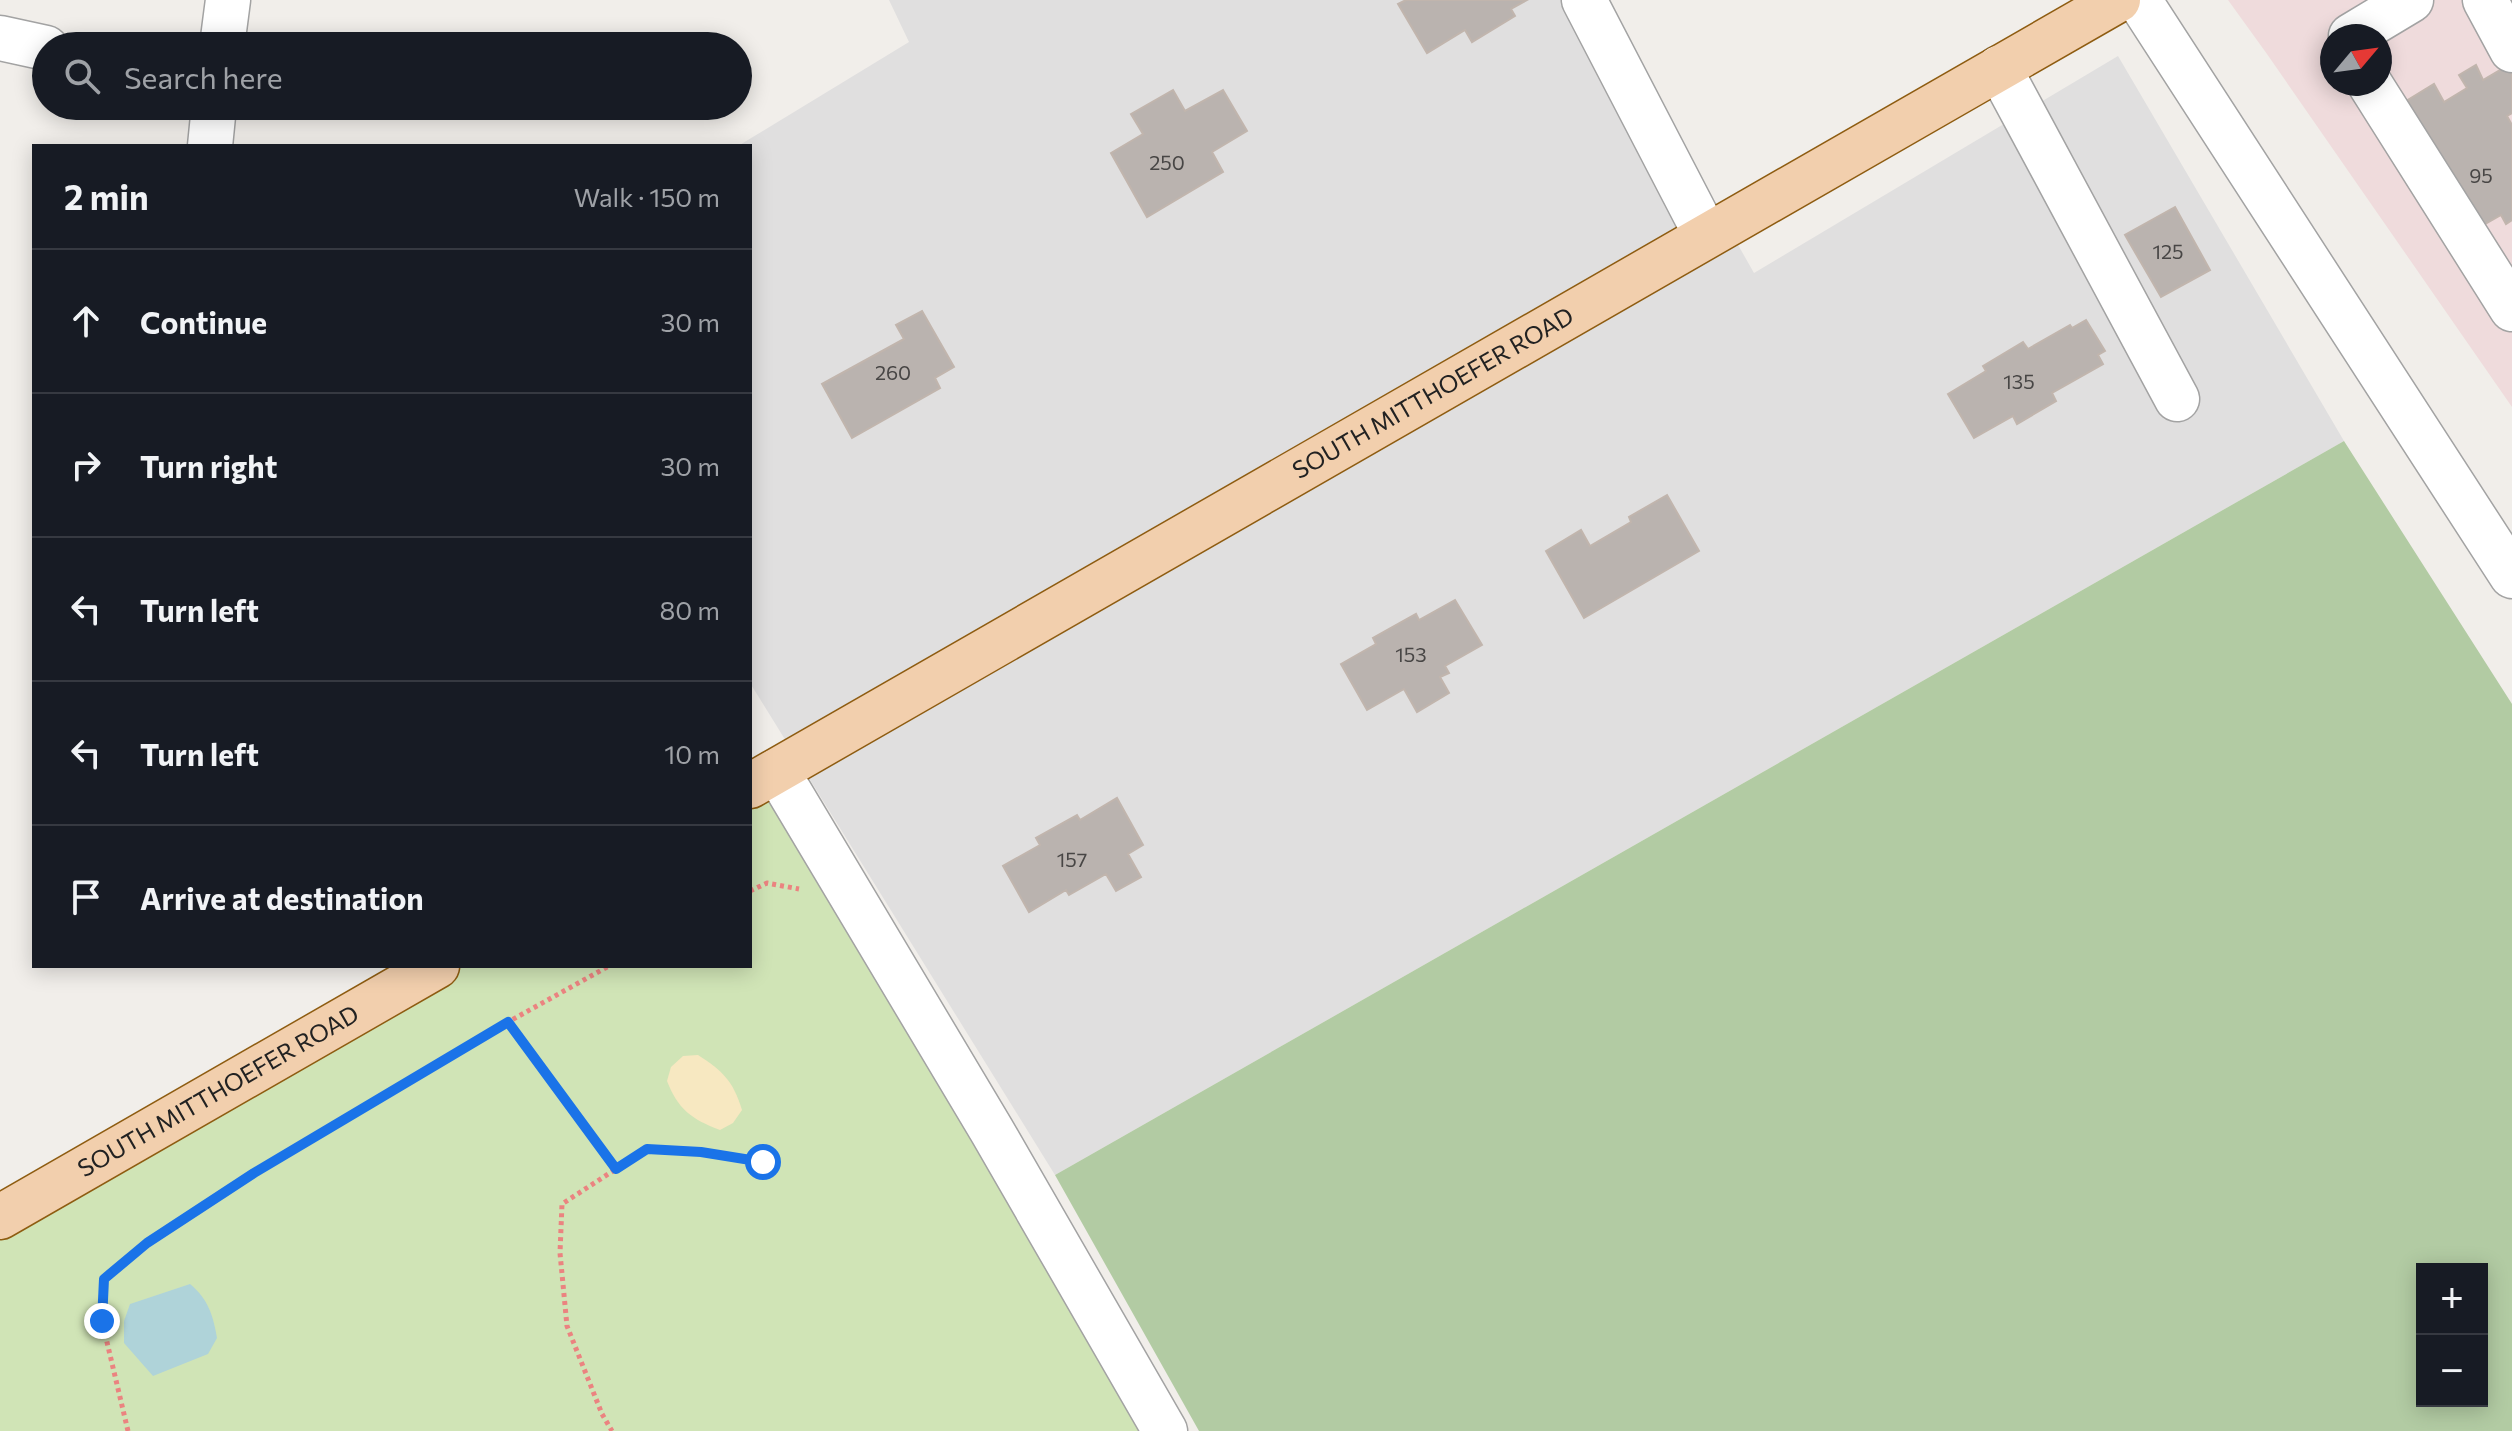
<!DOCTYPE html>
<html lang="en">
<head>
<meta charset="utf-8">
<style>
  :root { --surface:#171b24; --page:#242831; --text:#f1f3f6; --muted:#9ea1a6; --line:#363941 }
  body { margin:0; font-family:Commissioner,sans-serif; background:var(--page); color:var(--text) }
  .controls { position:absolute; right:24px; bottom:24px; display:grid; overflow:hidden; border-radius:0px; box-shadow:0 4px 20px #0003 }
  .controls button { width:72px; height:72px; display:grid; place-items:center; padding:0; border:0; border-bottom:2px solid var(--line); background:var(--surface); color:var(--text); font:40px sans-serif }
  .compass { position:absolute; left:2320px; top:24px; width:72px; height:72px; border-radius:50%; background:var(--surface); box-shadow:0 4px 20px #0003; rotate:61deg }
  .stop { position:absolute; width:24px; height:24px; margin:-18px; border:6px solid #1a73e8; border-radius:50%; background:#fff }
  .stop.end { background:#1a73e8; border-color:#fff; box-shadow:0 2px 8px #0008 }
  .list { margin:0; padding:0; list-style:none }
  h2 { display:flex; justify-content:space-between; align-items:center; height:104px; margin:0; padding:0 32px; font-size:34px }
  h2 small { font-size:26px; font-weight:400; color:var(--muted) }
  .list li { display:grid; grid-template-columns:52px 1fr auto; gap:24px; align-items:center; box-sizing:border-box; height:144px; padding:0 32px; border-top:2px solid var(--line) }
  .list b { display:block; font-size:30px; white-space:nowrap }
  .list em { font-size:26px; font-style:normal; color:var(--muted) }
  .icon { flex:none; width:44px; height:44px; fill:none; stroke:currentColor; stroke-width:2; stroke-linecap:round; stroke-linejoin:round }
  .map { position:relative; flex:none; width:2512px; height:1431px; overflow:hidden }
  .search { position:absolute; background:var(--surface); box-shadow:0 4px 20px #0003; left:32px; top:32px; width:720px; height:88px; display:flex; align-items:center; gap:20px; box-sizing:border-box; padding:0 28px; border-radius:44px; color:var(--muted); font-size:30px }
  .panel { position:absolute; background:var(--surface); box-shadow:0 4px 20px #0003; left:32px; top:144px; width:720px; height:824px; border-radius:0px }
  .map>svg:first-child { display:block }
  .residential { fill:#e0dfdf }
  .commercial { fill:#efdbdc; fill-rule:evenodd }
  .grass { fill:#d0e4b6 }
  .forest { fill:#b2cba3; fill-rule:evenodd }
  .sand { fill:#f7e8c1 }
  .water { fill:#afd3d9 }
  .building { fill:#bab3af; stroke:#c1b5ad; stroke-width:2 }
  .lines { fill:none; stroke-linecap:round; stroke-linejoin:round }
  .minor-casing { stroke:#a3a3a3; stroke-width:47 }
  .major-casing { stroke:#8e5c11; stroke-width:47 }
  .path { stroke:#eb8380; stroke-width:5; stroke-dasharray:4 4; stroke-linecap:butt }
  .minor { stroke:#fff; stroke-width:44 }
  .major { stroke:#f2cfad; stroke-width:44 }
  .route { stroke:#1a73e8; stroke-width:10 }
  .labels { text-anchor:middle; stroke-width:6; stroke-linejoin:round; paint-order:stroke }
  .number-label { font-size:20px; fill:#484645 }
  .street-label { font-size:24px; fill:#222; stroke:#fff }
</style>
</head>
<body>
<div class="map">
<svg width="2512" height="1431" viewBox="0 0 2512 1431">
  <rect width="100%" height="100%" fill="#f1eeea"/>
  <path class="residential" d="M 889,0 L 1599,0 L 1754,273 L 2118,56 L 2344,441 L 1055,1175 L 750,683 L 750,146 L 738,146 L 909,42 Z"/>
  <path class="commercial" d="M 2228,0 L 2512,0 L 2512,407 L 2267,54 ZM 2332,36 L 2380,36 L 2380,84 L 2332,84 Z"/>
  <path class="grass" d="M 777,771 L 1172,1431 L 0,1431 L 0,1216 L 436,966 L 750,966 L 750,786 Z"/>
  <path class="forest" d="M 2344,441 L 2512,704 L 2512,1431 L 1199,1431 L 1055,1175 ZM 2422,1269 L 2482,1269 L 2482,1401 L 2422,1401 Z"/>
  <path class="sand" d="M 698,1055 C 723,1071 733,1081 742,1110 L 733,1123 L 720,1130 C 691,1119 678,1109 667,1081 L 671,1067 L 683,1056 Z"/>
  <path class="water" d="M 190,1284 C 208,1299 213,1315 217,1338 L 208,1354 L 153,1376 L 124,1343 L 124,1321 L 130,1304 Z"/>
  <path class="building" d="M 1406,0 L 1527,0 L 1511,9 L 1515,16 L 1472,42 L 1465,30 L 1427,53 L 1398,4 Z
    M 2512,63 L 2512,113 L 2507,116 L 2512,125 L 2512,220 L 2506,224 L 2501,215 L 2480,227 L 2406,101 L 2434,84 L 2444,102 L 2467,88 L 2459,75 L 2476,65 L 2483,80 Z
    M 1173,90 L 1185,111 L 1223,90 L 1247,131 L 1212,152 L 1223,172 L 1147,217 L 1111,153 L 1143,134 L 1131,114 Z
    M 2175,207 L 2210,270 L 2161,297 L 2125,235 Z
    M 922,311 L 954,367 L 935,378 L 940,388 L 852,438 L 822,384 L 904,339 L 896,325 Z
    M 2086,320 L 2105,351 L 2098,355 L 2103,364 L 2052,393 L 2056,401 L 2017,424 L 2013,416 L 1974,438 L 1948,394 L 1986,371 L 1983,366 L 2023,342 L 2028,349 L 2070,325 L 2072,328 Z
    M 1667,495 L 1699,551 L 1584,618 L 1546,551 L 1581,530 L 1590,546 L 1631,522 L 1629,517 Z
    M 1455,600 L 1482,645 L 1445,666 L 1449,673 L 1440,677 L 1449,693 L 1417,712 L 1404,689 L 1367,710 L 1341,664 L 1376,644 L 1373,638 L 1416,614 L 1419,620 Z
    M 1117,798 L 1143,845 L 1128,854 L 1141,877 L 1116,891 L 1106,874 L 1069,895 L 1066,890 L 1029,912 L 1003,866 L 1040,845 L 1036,838 L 1077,815 L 1080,820 Z"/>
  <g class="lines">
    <defs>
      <path id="minor" d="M 1584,0 L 1706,235
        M 2139,0 L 2512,576
        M 2485,0 L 2512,50
        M 2351,36 L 2411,0
        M 0,38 L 46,48
        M 222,46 L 228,0
        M 1999,68 L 2177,399
        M 2370,84 L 2512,309
        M 210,146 L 214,106
        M 777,771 L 992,1131 L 1165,1431"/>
      <g id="major">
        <path id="s1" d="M 750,786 L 2118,0"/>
        <path id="s2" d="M 0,1217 L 437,966"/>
      </g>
    </defs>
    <use href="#minor" class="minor-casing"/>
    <use href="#major" class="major-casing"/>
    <path class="path" d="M 750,891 L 767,883 L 799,889
      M 508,1022 L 616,1169 L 562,1204 L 560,1253 L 567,1326 L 602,1414 L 612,1431
      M 616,1169 L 647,1149 L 701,1152 L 763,1162
      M 128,1431 L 102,1321 L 104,1279 L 147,1243 L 254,1173 L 508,1022 L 609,966"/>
    <use href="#minor" class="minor"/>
    <use href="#major" class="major"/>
  </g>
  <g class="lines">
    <path class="route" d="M 102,1321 L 104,1279 L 147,1243 L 254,1173 L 508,1022 L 616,1169 L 647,1149 L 701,1152 L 763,1162"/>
  </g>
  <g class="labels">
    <g class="number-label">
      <text x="1167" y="170">250</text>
      <text x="2481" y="183">95</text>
      <text x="2168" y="259">125</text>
      <text x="893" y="380">260</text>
      <text x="2019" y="389">135</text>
      <text x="1411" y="662">153</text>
      <text x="1072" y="867">157</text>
    </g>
    <g class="street-label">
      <text dy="8" stroke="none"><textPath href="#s1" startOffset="788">SOUTH MITTHOEFER ROAD</textPath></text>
      <text dy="8" stroke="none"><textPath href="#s2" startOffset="252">SOUTH MITTHOEFER ROAD</textPath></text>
    </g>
  </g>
</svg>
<div class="controls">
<button>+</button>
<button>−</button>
</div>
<svg class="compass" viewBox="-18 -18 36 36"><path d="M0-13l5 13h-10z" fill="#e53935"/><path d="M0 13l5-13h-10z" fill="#9ea1a6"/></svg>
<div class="stop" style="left:763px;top:1162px"></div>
<div class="stop end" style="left:102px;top:1321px"></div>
<div class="search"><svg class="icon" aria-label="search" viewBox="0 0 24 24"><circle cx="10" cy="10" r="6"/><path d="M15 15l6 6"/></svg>Search here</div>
<section class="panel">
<h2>2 min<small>Walk · 150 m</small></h2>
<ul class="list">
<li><svg class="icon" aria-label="ahead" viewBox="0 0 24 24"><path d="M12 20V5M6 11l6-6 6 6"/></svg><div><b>Continue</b></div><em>30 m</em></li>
<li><svg class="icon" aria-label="right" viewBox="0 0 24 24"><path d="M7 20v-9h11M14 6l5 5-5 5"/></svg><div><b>Turn right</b></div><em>30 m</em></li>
<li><svg class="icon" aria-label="left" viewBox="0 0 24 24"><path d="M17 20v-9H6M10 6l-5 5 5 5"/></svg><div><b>Turn left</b></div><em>80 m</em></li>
<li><svg class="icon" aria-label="left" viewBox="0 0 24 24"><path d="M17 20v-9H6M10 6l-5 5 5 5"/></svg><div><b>Turn left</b></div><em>10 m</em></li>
<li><svg class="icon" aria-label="arrive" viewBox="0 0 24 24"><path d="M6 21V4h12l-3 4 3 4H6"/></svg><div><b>Arrive at destination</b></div></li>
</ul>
</section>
</div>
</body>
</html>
